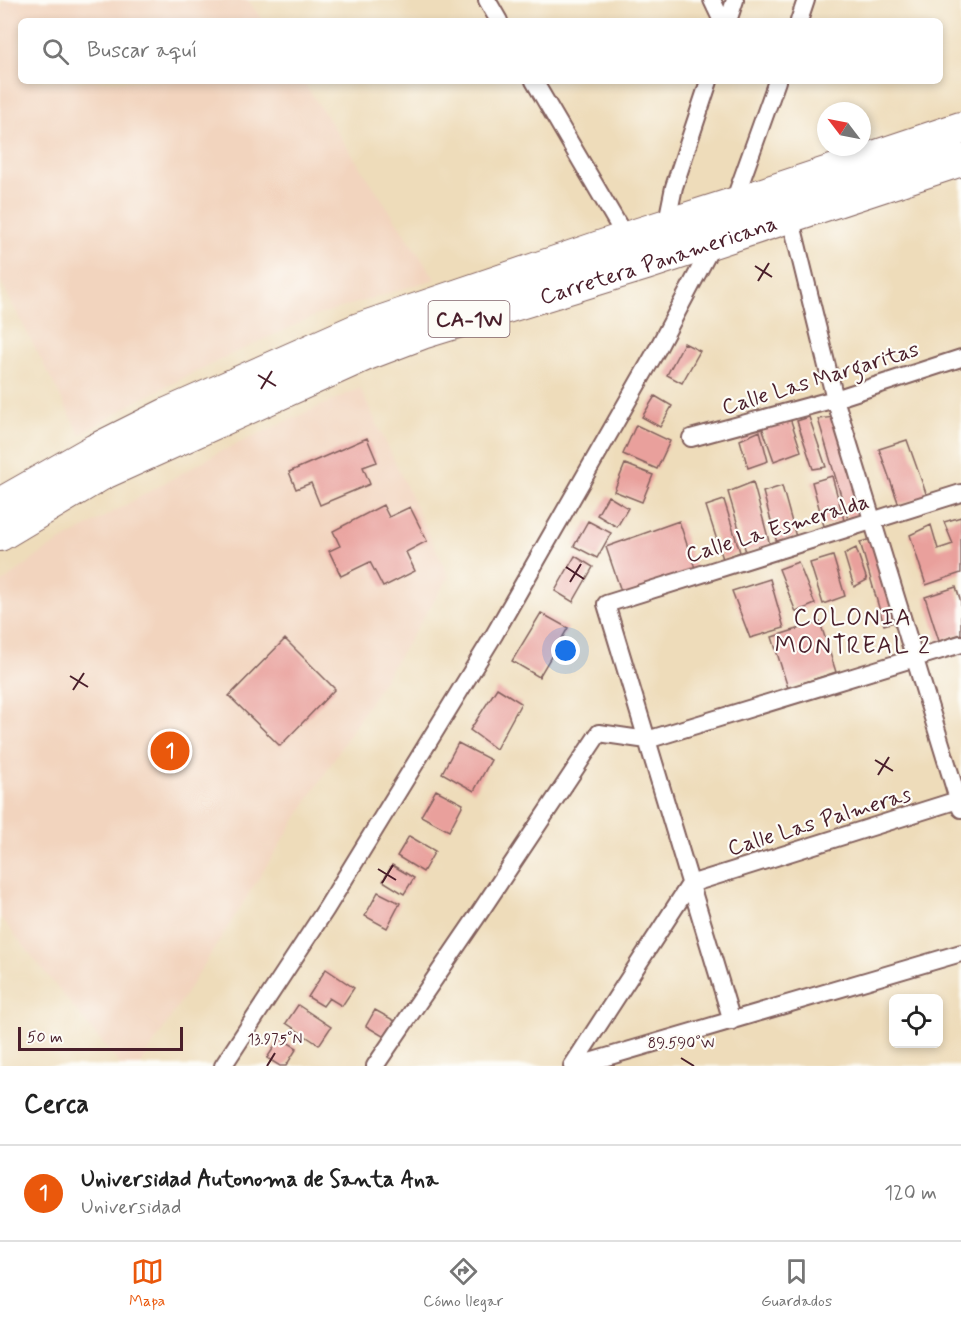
<!DOCTYPE html>
<html lang="es">
<head>
<meta charset="utf-8">
<style>
  :root { --surface:#fff; --page:#f2f2f2; --text:#222; --muted:#767676; --line:#e0e0e0; --accent:#ea580c }
  body { margin:0; font-family:Mynerve,sans-serif; background:var(--page); color:var(--text) }
  .controls { position:absolute; right:18px; bottom:18px; display:grid; overflow:hidden; border-radius:9px; box-shadow:0 3px 9px #0003 }
  .controls button { width:54px; height:54px; display:grid; place-items:center; padding:0; border:0; border-bottom:2px solid var(--line); background:var(--surface); color:var(--text); font:30px sans-serif }
  .compass { position:absolute; left:817px; top:102px; width:54px; height:54px; border-radius:50%; background:var(--surface); box-shadow:0 3px 9px #0003; rotate:302deg }
  .scale { position:absolute; left:18px; bottom:15px; width:165px; box-sizing:border-box; padding-left:6px; border:3px solid #4a1f2b; border-top:0; font-size:16px; line-height:21px; white-space:nowrap; color:#4a1f2b; -webkit-text-stroke:4px #fdfcf7; paint-order:stroke }
  .you { position:absolute; left:566px; top:651px; width:21px; height:21px; margin:-15px; border:4px solid #fff; border-radius:50%; background:#1a73e8; box-shadow:0 0 0 9px #1a73e833 }
  .badge { display:grid; place-items:center; width:39px; height:39px; border-radius:50%; background:var(--accent); color:#fff; font-size:20px; font-weight:700 }
  .pin { position:absolute; translate:-50% -50%; border:3px solid #fff; box-shadow:0 2px 6px #0006 }
  .list { margin:0; padding:0; list-style:none }
  h2 { display:flex; justify-content:space-between; align-items:center; height:78px; margin:0; padding:0 24px; font-size:26px }
  h2 small { font-size:20px; font-weight:400; color:var(--muted) }
  .list li { display:grid; grid-template-columns:39px 1fr auto; gap:18px; align-items:center; box-sizing:border-box; height:96px; padding:0 24px; border-top:2px solid var(--line) }
  .list b { display:block; font-size:22px; white-space:nowrap }
  .list p { margin:0; font-size:20px; white-space:nowrap; color:var(--muted) }
  .list em { font-size:20px; font-style:normal; color:var(--muted) }
  .icon { flex:none; width:33px; height:33px; fill:none; stroke:currentColor; stroke-width:2; stroke-linecap:round; stroke-linejoin:round }
  .map { position:relative; flex:none; width:961px; height:1066px; overflow:hidden }
  .search { position:absolute; background:var(--surface); box-shadow:0 3px 9px #0003; left:18px; right:18px; top:18px; height:66px; display:flex; align-items:center; gap:15px; box-sizing:border-box; padding:0 21px; border-radius:9px; color:var(--muted); font-size:22px }
  .sheet { height:174px; background:var(--surface) }
  nav { display:flex; justify-content:space-around; align-items:center; box-sizing:border-box; height:84px; border-top:2px solid var(--line); background:var(--surface); font-size:16px; color:var(--muted) }
  nav a { display:grid; justify-items:center; gap:3px }
  nav .on { color:var(--accent) }
  .map>svg:first-child { display:block }
  .built { fill:#f2d4be }
  .building { fill:#e9a09c }
  .lines { fill:none; stroke-linecap:round; stroke-linejoin:round }
  .street-casing { stroke:#83615d; stroke-width:20 }
  .highway-casing { stroke:#83615d; stroke-width:34 }
  .street { stroke:#fff; stroke-width:16 }
  .highway { stroke:#fff; stroke-width:32 }
  .ticks { fill:none; stroke:#4a1f2b; stroke-width:2 }
  .labels { text-anchor:middle; stroke-width:4.5; stroke-linejoin:round; paint-order:stroke }
  .shield { fill:#fdfcf7; stroke:#806168; stroke-width:1.5 }
  .shield-label { font-size:21px; font-weight:bold; fill:#4a1f2b }
  .street-label { font-size:22px; fill:#4a1f2b; stroke:#fdfcf7 }
  .neighbourhood-label { font-size:24px; letter-spacing:1.5px; fill:#4a1f2b; stroke:#fdfcf7 }
  .ticks-label { font-size:15px; text-anchor:middle; fill:#4a1f2b; stroke:#fdfcf7; stroke-width:4.5; stroke-linejoin:round; paint-order:stroke }
</style>
</head>
<body>
<div class="map">
<svg width="961" height="1066" viewBox="0 0 961 1066">
  <rect width="100%" height="100%" fill="#fdfcf7"/>
  <filter id="ink" filterUnits="userSpaceOnUse"><feTurbulence type="fractalNoise" baseFrequency=".0167" numOctaves="2"/><feDisplacementMap in="SourceGraphic" scale="12" xChannelSelector="R" yChannelSelector="G"/><feConvolveMatrix kernelMatrix="1 2 1 2 8 2 1 2 1" color-interpolation-filters="sRGB"/></filter>
  <filter id="wash" filterUnits="userSpaceOnUse"><feTurbulence type="fractalNoise" baseFrequency=".008" numOctaves="4" result="noise"/><feDisplacementMap in="SourceGraphic" scale="24" xChannelSelector="R" yChannelSelector="G"/><feGaussianBlur stdDeviation="1.35" result="paint"/><feColorMatrix in="noise" values="0 0 0 0 0 0 0 0 0 0 0 0 0 0 0 0 0 1.4 0 .05"/><feComposite in="paint" operator="in"/></filter>
  <g filter="url(#wash)">
    <rect width="100%" height="100%" fill="#eedcba"/>
    <path class="built" d="M 4,0 L 248,0 L 263,21 L 21,21 L 21,81 L 303,81 L 435,279 L 315,316 L 228,356 L 141,399 L 80,435 L 0,280 L 0,8 Z
      M 360,388 L 449,577 L 140,1066 L 121,1066 L 0,917 L 0,584 L 46,550 L 219,452 Z"/>
    <g id="blocks">
      <path class="building" d="M 684,343 L 700,351 L 682,383 L 667,375 Z
        M 655,396 L 672,406 L 660,427 L 642,417 Z
        M 809,417 L 826,467 L 813,469 L 797,421 Z
        M 835,417 L 865,514 L 848,519 L 818,419 Z
        M 790,418 L 801,451 L 774,461 L 762,427 Z
        M 636,425 L 670,441 L 657,469 L 623,454 Z
        M 760,431 L 768,461 L 748,468 L 740,440 Z
        M 367,438 L 377,462 L 363,467 L 370,484 L 320,505 L 311,483 L 296,489 L 289,472 Z
        M 907,440 L 927,496 L 899,505 L 879,449 Z
        M 625,464 L 653,475 L 642,502 L 614,491 Z
        M 832,476 L 844,520 L 824,526 L 812,482 Z
        M 753,482 L 770,545 L 746,552 L 728,492 Z
        M 782,486 L 796,537 L 777,543 L 763,492 Z
        M 608,496 L 628,508 L 617,527 L 597,515 Z
        M 724,500 L 740,552 L 723,559 L 706,506 Z
        M 383,505 L 389,517 L 410,507 L 427,541 L 406,552 L 415,571 L 383,587 L 370,562 L 341,576 L 329,551 L 340,546 L 333,531 Z
        M 961,517 L 961,573 L 926,585 L 910,535 L 931,525 L 938,549 L 953,544 L 944,522 Z
        M 588,521 L 611,533 L 597,558 L 574,546 Z
        M 679,521 L 696,571 L 623,597 L 606,547 Z
        M 872,539 L 897,621 L 884,625 L 860,542 Z
        M 856,548 L 867,580 L 854,587 L 844,554 Z
        M 575,556 L 593,567 L 573,602 L 555,591 Z
        M 833,556 L 845,596 L 823,604 L 810,563 Z
        M 798,562 L 815,604 L 796,612 L 779,569 Z
        M 770,579 L 784,628 L 750,638 L 732,591 Z
        M 956,587 L 961,602 L 961,634 L 939,641 L 925,597 Z
        M 541,613 L 568,628 L 539,677 L 512,661 Z
        M 820,622 L 836,672 L 788,688 L 772,637 Z
        M 285,639 L 335,689 L 280,746 L 229,696 Z
        M 497,688 L 521,703 L 496,749 L 470,730 Z
        M 458,743 L 491,760 L 474,791 L 442,773 Z
        M 436,790 L 463,804 L 449,831 L 421,816 Z
        M 409,836 L 435,851 L 423,872 L 397,856 Z
        M 392,865 L 414,878 L 404,894 L 383,881 Z
        M 378,892 L 400,903 L 387,928 L 365,916 Z
        M 326,969 L 354,988 L 342,1006 L 329,998 L 323,1006 L 308,997 Z
        M 298,1005 L 331,1027 L 319,1045 L 286,1023 Z
        M 375,1010 L 395,1021 L 386,1038 L 366,1026 Z
        M 280,1038 L 297,1048 L 286,1066 L 280,1066 L 267,1058 Z"/>
    </g>
  </g>
  <g filter="url(#ink)">
    <use href="#blocks" fill-opacity="0" stroke="#83615d" stroke-width="1.5"/>
    <g class="lines">
      <defs>
        <path id="street" d="M 487,0 L 499,21
          M 712,0 L 722,21
          M 728,21 L 735,0
          M 799,21 L 806,0
          M 534,81 L 626,238
          M 733,204 L 777,81
          M 790,216 L 835,399 L 961,809
          M 666,226 L 674,187 L 709,81
          M 691,438 L 835,399 L 961,358
          M 732,1021 L 606,604 L 961,493
          M 223,1066 L 326,909 L 494,635 L 658,348 L 714,242
          M 375,1066 L 478,915 L 599,733 L 647,740 L 961,644
          M 572,1066 L 690,884 L 961,799
          M 576,1066 L 961,953"/>
        <g id="highway">
          <path d="M 0,504 L 95,450 L 167,414 L 359,329 L 626,238 L 733,204 L 961,128"/>
          <path id="s1" d="M 0,535 L 102,474 L 367,354 L 422,333 L 646,264 L 961,160"/>
        </g>
      </defs>
      <use href="#street" class="street-casing"/>
      <use href="#highway" class="highway-casing"/>
      <use href="#street" class="street"/>
      <use href="#highway" class="highway"/>
    </g>
  </g>
  <path class="ticks" d="M 755,266 L 772,277M 758,281 L 769,263M 258,375 L 276,386M 261,389 L 272,371M 566,567 L 584,579M 570,582 L 581,564M 70,676 L 88,687M 73,690 L 84,673M 875,760 L 893,771M 878,775 L 889,757M 378,869 L 396,880M 382,883 L 393,865M 681,1058 L 694,1066M 267,1066 L 275,1053"/>
  <g class="labels">
    <rect class="shield" x="428.5" y="301" width="81" height="36" rx="4.5"/>
    <g class="shield-label">
      <text x="469" y="326">CA-1W</text>
    </g>
    <g class="street-label">
      <text dy="8" stroke="none"><textPath href="#s1" startOffset="716">Carretera Panamericana</textPath></text>
      <text transform="translate(820 377) rotate(-17)" y="8">Calle Las Margaritas</text>
      <text transform="translate(777 527) rotate(-17)" y="8">Calle La Esmeralda</text>
      <text transform="translate(819 820) rotate(-17)" y="8">Calle Las Palmeras</text>
    </g>
    <g class="neighbourhood-label">
      <text x="853" y="625">COLONIA<tspan x="853" dy="28">MONTREAL 2</tspan></text>
    </g>
  </g>
  <g class="ticks-label">
    <text x="275" y="1044">13.975°N</text>
    <text x="681" y="1048">89.590°W</text>
  </g>
</svg>
<div class="controls">
<button><svg class="icon" aria-label="locate" viewBox="0 0 24 24"><circle cx="12" cy="12" r="6"/><path d="M12 2v4M12 18v4M2 12h4M18 12h4"/></svg></button>
</div>
<svg class="compass" viewBox="-18 -18 36 36"><path d="M0-13l5 13h-10z" fill="#e53935"/><path d="M0 13l5-13h-10z" fill="#767676"/></svg>
<div class="scale">50 m</div>
<div class="you"></div>
<div class="pin badge" style="left:170px;top:751px">1</div>
<div class="search"><svg class="icon" aria-label="search" viewBox="0 0 24 24"><circle cx="10" cy="10" r="6"/><path d="M15 15l6 6"/></svg>Buscar aquí</div>
</div>
<section class="sheet">
<h2>Cerca<small></small></h2>
<ul class="list">
<li><span class="badge">1</span><div><b>Universidad Autonoma de Santa Ana</b><p>Universidad</p></div><em>120 m</em></li>
</ul>
</section>
<nav>
<a class="on"><svg class="icon" aria-label="map" viewBox="0 0 24 24"><path d="M3 6l6-2 6 2 6-2v14l-6 2-6-2-6 2zM9 4v14M15 6v14"/></svg>Mapa</a>
<a><svg class="icon" aria-label="directions" viewBox="0 0 24 24"><path d="M12 3l9 9-9 9-9-9zM9 14v-3h6M13 9l2 2-2 2"/></svg>Cómo llegar</a>
<a><svg class="icon" aria-label="saved" viewBox="0 0 24 24"><path d="M7 4h10v16l-5-4-5 4z"/></svg>Guardados</a>
</nav>
</body>
</html>
